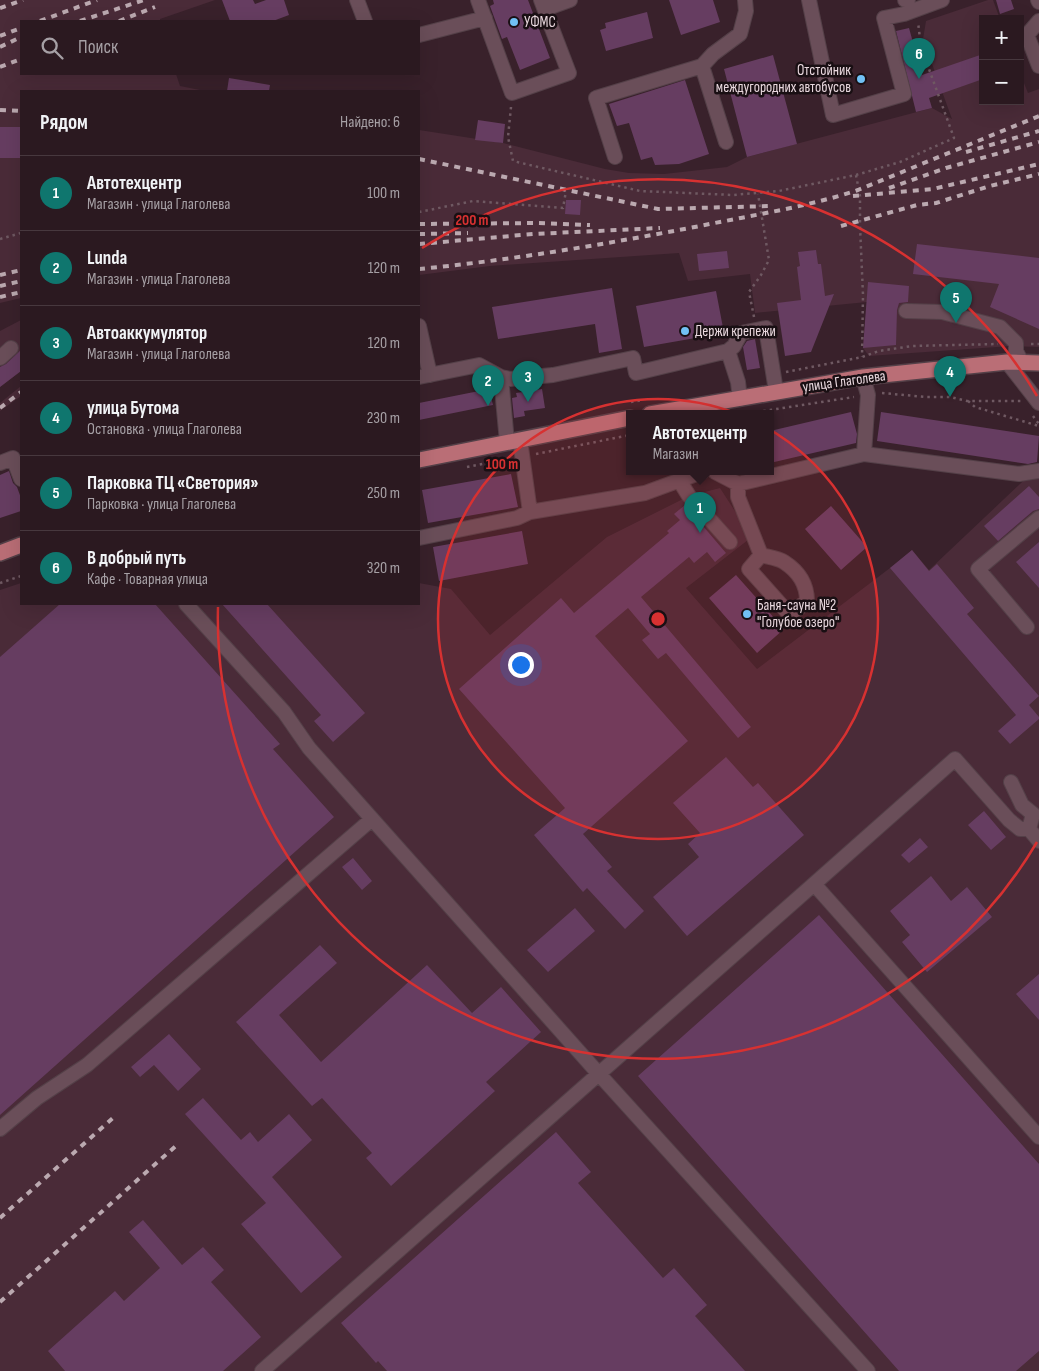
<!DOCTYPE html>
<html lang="ru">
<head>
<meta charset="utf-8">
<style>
  :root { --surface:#2b1920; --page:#332229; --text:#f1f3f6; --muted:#a6a0a5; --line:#47383e; --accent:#0f766e }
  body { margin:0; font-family:"Sofia Sans Condensed",sans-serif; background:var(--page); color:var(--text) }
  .controls { position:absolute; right:15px; top:15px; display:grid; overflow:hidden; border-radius:0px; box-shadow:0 5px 20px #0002 }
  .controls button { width:45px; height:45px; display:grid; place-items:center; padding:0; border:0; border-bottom:1px solid var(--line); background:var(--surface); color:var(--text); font:25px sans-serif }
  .you { position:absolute; left:520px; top:664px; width:18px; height:18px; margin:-12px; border:4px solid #fff; border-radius:50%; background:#1a73e8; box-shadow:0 0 0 8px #1a73e833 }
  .badge { display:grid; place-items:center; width:32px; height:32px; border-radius:50%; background:var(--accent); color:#fff; font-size:16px; font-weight:700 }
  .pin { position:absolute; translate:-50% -41px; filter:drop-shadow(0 1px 2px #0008) }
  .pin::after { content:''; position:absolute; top:26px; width:18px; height:15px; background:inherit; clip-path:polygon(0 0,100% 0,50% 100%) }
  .popup { position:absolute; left:626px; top:410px; width:148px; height:65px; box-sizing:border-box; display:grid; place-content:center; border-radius:0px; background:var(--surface); filter:drop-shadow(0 1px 4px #0005); font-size:16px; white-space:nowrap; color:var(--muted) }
  .popup b { font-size:19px; color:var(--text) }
  .popup::after { content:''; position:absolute; left:50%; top:100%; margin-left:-10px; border:10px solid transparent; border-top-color:var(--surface) }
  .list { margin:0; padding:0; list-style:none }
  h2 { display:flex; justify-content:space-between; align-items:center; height:65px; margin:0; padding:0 20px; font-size:21px }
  h2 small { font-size:16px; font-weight:400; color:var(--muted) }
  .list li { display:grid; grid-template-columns:32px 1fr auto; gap:15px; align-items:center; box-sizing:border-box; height:75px; padding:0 20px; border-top:1px solid var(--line) }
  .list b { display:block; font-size:19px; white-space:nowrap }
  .list p { margin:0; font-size:16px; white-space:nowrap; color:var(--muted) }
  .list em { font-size:16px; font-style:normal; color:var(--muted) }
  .icon { flex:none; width:28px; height:28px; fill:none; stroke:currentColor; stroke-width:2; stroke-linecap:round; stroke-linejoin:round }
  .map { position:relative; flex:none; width:1039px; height:1371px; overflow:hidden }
  .search { position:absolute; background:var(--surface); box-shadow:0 5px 20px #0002; left:20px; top:20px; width:400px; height:55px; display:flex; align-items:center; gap:12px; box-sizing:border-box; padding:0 18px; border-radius:0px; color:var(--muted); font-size:19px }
  .panel { position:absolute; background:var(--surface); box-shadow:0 5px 20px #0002; left:20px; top:90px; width:400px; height:515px; border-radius:0px }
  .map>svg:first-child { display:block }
  .built { fill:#4a2b38 }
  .building { fill:#663d61 }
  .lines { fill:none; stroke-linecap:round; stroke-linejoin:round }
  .minor-casing { stroke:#544048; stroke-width:16 }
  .major-casing { stroke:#544048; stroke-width:18 }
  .path { stroke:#6f5962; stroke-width:2.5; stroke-dasharray:2.5 4; stroke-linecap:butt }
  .minor { stroke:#6a4e59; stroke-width:14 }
  .major { stroke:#ba6e76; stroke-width:15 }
  .rail { stroke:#bba9b0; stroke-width:4; stroke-dasharray:6 6; stroke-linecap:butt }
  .ring { fill:none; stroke:#d73131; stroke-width:2.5 }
  .poi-dot { fill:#71c1f5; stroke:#190f13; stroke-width:2 }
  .labels { text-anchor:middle; stroke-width:5; stroke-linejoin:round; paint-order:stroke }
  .poi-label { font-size:15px; fill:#e9d8de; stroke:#190f13; text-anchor:start }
  .street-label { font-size:15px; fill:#e9d8de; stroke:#190f13 }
  .centre { fill:#d73131; stroke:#190f13; stroke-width:2.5 }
  .ring-label { font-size:15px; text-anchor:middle; font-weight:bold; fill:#d73131; stroke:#190f13; stroke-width:5; stroke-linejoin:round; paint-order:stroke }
</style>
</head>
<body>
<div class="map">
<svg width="1039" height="1371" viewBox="0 0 1039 1371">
  <rect width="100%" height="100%" fill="#39212b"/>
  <path class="built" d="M 0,0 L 215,0 L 160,19 L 160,21 L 21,21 L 21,74 L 176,74 L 180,86 L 205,91 L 21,91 L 21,298 L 0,303 Z
    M 988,0 L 993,0 L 1000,19 L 983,19 L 983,101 L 1020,101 L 1020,73 L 1028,93 L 1039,89 L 1039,347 L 1011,346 L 869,356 L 863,348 L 867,302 L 755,313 L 750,274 L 688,281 L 679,253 L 490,266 L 419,275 L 419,130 L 503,143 L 605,169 L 629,173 L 664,174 L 727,167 L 747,157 L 932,108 L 952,119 L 923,39 L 926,21 Z
    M 21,320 L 21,371 L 0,387 L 0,331 Z
    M 21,386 L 21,396 L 0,411 L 0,403 Z
    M 1039,466 L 1039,1371 L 0,1371 L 0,590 L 21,583 L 21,604 L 419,604 L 419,583 L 451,589 L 490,635 L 607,537 L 689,496 L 720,488 L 740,519 L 748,540 L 686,588 L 757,669 L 890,568 L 912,550 L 929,570 Z"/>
  <path class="building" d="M 222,0 L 253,0 L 255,4 L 266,0 L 284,0 L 289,15 L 273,21 L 230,21 Z
    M 493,0 L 528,0 L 550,58 L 520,70 L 507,37 L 502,39 L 490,6 L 494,4 Z
    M 669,0 L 713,0 L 720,22 L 681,35 Z
    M 996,0 L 1011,0 L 1014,9 L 1000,14 Z
    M 647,12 L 653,38 L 606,51 L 600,30 L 606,28 L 605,23 Z
    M 909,28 L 922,75 L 983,54 L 983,79 L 929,98 L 932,108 L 916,112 L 896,31 Z
    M 773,55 L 797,144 L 747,157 L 724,69 Z
    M 229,78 L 270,85 L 269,91 L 227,91 Z
    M 685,80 L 709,154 L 679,164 L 655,165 L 652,157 L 641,160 L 629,123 L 617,126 L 609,104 Z
    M 478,120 L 505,124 L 503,143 L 475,140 Z
    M 0,127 L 21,127 L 21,158 L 0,158 Z
    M 566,200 L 581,200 L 580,215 L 565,214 Z
    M 917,244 L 1039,258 L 1039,329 L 990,307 L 999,284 L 913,274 Z
    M 816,250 L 818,264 L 821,264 L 825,296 L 834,294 L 811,352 L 785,356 L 777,303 L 801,300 L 797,267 L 800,266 L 798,252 Z
    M 727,251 L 729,268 L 699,271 L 697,254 Z
    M 868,282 L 909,286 L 908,302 L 899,303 L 897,310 L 896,345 L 863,348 Z
    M 612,288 L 622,349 L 599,353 L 595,324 L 498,339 L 492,307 Z
    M 716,291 L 724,333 L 644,347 L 636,306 Z
    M 755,339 L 760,368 L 747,370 L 743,347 L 747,341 Z
    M 21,350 L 21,371 L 0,387 L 0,367 L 6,364 Z
    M 489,389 L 493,405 L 419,420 L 419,403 Z
    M 542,389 L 545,408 L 524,411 L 525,416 L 514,418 L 512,398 L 517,397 L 516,393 Z
    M 851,412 L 857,434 L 856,443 L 770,463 L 770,431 Z
    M 881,412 L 1039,436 L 1037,462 L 1028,464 L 877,441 Z
    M 9,471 L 13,483 L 17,487 L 21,498 L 21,511 L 0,518 L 0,475 Z
    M 511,474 L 518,507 L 428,523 L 422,490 Z
    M 1029,486 L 1039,497 L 1039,509 L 1033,511 L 998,541 L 984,526 Z
    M 685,505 L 726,553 L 715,562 L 707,552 L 694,563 L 689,557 L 641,597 L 751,727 L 738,738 L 666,653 L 658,659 L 642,640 L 650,634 L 628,608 L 595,636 L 688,741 L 583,834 L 612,867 L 607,871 L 644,911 L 625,929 L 587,888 L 583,892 L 534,835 L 565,808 L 459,689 L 561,598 L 574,613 L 669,533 L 667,531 L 680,520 L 674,514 Z
    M 831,506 L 867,547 L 841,570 L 805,529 Z
    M 522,531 L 528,564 L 439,581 L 433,547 Z
    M 1039,542 L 1039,588 L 1016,562 Z
    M 912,550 L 929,571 L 937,564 L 974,608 L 967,614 L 1039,696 L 1029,705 L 1039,717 L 1039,719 L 1010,744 L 998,731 L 1016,715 L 890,568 Z
    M 736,575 L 784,629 L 757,653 L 709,598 Z
    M 60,604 L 155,604 L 280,744 L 273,749 L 334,817 L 0,1115 L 0,657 Z
    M 222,604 L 267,604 L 365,713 L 333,742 L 314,721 L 321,715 Z
    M 726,757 L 753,787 L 758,783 L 804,835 L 687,936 L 653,897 L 699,857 L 688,844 L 700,833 L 673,803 Z
    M 984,811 L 1006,837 L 991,850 L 968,825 Z
    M 920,838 L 928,847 L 909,863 L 901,855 Z
    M 353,858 L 372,881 L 362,890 L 342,867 Z
    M 931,876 L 951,901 L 967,887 L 992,917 L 927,972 L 902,942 L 910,935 L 890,911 Z
    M 575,908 L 595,931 L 548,972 L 527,950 Z
    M 819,915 L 1039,1164 L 1039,1351 L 1016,1371 L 899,1371 L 638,1076 Z
    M 320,945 L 337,963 L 279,1015 L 321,1062 L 427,965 L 472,1013 L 501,987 L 541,1032 L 486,1082 L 495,1091 L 391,1186 L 366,1158 L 372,1153 L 322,1098 L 312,1106 L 236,1022 Z
    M 1039,974 L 1039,1020 L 1016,994 Z
    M 169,1034 L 201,1069 L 178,1091 L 154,1065 L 140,1077 L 131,1067 Z
    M 203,1098 L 241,1140 L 250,1132 L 258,1142 L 289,1114 L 312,1140 L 272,1177 L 342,1257 L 301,1293 L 241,1224 L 266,1203 L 185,1114 Z
    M 556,1132 L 591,1172 L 578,1183 L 663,1278 L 674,1268 L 707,1305 L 695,1316 L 745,1371 L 387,1371 L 378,1361 L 376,1363 L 341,1323 Z
    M 143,1220 L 182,1265 L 203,1247 L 224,1270 L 211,1282 L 261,1337 L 223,1371 L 65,1371 L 48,1351 L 115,1291 L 124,1301 L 160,1268 L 129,1232 Z"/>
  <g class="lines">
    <defs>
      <path id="minor" d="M 357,0 L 365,21
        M 478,0 L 512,93 L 569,73 L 541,0
        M 809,0 L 833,115 L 904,94 L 884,18 L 904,14 L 942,0
        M 905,0 L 908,0
        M 1038,0 L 1039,2
        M 545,9 L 570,0
        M 1039,21 L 1027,35 L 1039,66
        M 419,35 L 485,18
        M 702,66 L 726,142
        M 615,157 L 596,98 L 702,66 L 713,54 L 740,34 L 746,11 L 745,0
        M 906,311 L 942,312 L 1000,327 L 1016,343 L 1016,351 L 1022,363
        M 419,326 L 430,375
        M 728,351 L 738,382 L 740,399
        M 0,358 L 11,348
        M 1007,362 L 1039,403
        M 419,377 L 479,365 L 501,377 L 510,379 L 553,375 L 633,358 L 636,373 L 728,351 L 734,346 L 741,333 L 766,328 L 776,391
        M 501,377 L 507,442
        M 863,377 L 868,395 L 864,454
        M 520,440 L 530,512 L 645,493 L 702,472
        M 0,463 L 13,458 L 21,479
        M 715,472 L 738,484 L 864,454 L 1019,474 L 1039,471
        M 679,480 L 689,496 L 730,542
        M 738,484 L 738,497 L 761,555 L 749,569 L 790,615 L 807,601 C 807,584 798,571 784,562 C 778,558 768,557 761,555
        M 419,538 L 517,518 L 530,512
        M 186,604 L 284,712 L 309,748 L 598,1073 L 868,1371
        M 1027,627 L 978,569 L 1039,518
        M 1011,782 L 1022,805 L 1033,814 L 1029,829 L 1020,829 L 1009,820 L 955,759 L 814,884 L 1039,1137
        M 1029,829 L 1039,841
        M 0,1129 L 37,1098 L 87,1065 L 372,819
        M 262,1371 L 814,884"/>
      <path id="major" d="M 650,414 L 863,377 L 1007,362 L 1039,363
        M 419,460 L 630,418
        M 0,553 L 21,545"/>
    </defs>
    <use href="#minor" class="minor-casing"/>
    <use href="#major" class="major-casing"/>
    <path class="path" d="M 511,107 L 508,137 L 513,161 L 640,191 L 733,195 L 779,191 L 856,175 L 900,162 L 954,138 L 921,47 L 918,22
      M 856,175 L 860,196 L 860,226 L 863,295 L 862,357
      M 419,212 L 473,201 L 563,208 L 566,191
      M 0,239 L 21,233
      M 754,317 L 749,292 L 761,275 L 769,260 L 758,194
      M 1031,344 L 1039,344
      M 786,372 L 862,357 L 879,351 L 912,346 L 998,344
      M 882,393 L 926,397 L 950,397 L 967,401 L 1021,401
      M 968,401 L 975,407 L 1039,426
      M 631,402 L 643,400
      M 744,414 L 854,397
      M 1033,416 L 1039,424
      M 536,454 L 630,435
      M 467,467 L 508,459
      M 0,583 L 21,576"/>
    <use href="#minor" class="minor"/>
    <use href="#major" class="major"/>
    <path class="rail" d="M 0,8 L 23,0
      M 40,21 L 97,0
      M 80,21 L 144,0
      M 119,21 L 155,7
      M 0,36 L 21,28
      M 0,47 L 21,37
      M 0,67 L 21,59
      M 0,110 L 21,111
      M 966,152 L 1039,131
      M 419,159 L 658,209 L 771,206
      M 889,188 L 946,168 L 1039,142
      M 853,196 L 933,189 L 1039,164
      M 419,224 L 536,223 L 590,225
      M 841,226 L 917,205 L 936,203 L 990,186 L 1039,174
      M 419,234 L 468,233
      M 419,244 L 533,234 L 660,228
      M 419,269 C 513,260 606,244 700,226 C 753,215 807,207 858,190 L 1039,116
      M 0,275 L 21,270
      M 0,286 L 21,281
      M 0,297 L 21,292
      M 0,408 L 21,392
      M 0,1218 L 113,1118
      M 0,1302 L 178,1144"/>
  </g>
  <circle cx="658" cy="619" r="220" fill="#d73131" fill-opacity=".12"/>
  <g class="ring">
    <circle cx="658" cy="619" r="220"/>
    <path d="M1037 842A440 440 0 0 1 218 607M422 248A440 440 0 0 1 1037 396"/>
  </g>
  <g class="poi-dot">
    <circle cx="514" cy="22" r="5"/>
    <circle cx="861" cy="79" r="5"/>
    <circle cx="685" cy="331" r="5"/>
    <circle cx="747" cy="614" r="5"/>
  </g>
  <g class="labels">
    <g class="poi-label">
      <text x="524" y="27">УФМС</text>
      <text x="851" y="75" text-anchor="end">Отстойник<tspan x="851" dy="17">междугородних автобусов</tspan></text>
      <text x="695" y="336">Держи крепежи</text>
      <text x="757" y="610">Баня-сауна №2<tspan x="757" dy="17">"Голубое озеро"</tspan></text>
    </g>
    <g class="street-label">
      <text transform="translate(844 381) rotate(-8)" y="5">улица Глаголева</text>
    </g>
  </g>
  <circle cx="658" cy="619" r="8" class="centre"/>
  <g class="ring-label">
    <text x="472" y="225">200 m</text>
    <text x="502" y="469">100 m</text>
  </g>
</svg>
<div class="controls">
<button>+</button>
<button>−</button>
</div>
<div class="you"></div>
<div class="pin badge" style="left:700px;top:533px">1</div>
<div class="popup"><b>Автотехцентр</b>Магазин</div>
<div class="pin badge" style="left:488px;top:406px">2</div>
<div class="pin badge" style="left:528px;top:402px">3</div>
<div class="pin badge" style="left:950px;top:397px">4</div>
<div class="pin badge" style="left:956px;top:323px">5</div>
<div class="pin badge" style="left:919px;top:79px">6</div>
<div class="search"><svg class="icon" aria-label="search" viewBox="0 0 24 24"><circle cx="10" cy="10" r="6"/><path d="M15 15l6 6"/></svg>Поиск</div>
<section class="panel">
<h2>Рядом<small>Найдено: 6</small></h2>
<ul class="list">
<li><span class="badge">1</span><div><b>Автотехцентр</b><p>Магазин · улица Глаголева</p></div><em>100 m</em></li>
<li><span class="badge">2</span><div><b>Lunda</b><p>Магазин · улица Глаголева</p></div><em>120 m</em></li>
<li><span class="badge">3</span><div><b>Автоаккумулятор</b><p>Магазин · улица Глаголева</p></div><em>120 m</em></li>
<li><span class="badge">4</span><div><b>улица Бутома</b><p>Остановка · улица Глаголева</p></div><em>230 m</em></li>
<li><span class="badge">5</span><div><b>Парковка ТЦ «Светория»</b><p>Парковка · улица Глаголева</p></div><em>250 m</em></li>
<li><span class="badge">6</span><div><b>В добрый путь</b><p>Кафе · Товарная улица</p></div><em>320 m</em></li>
</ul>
</section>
</div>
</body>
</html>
